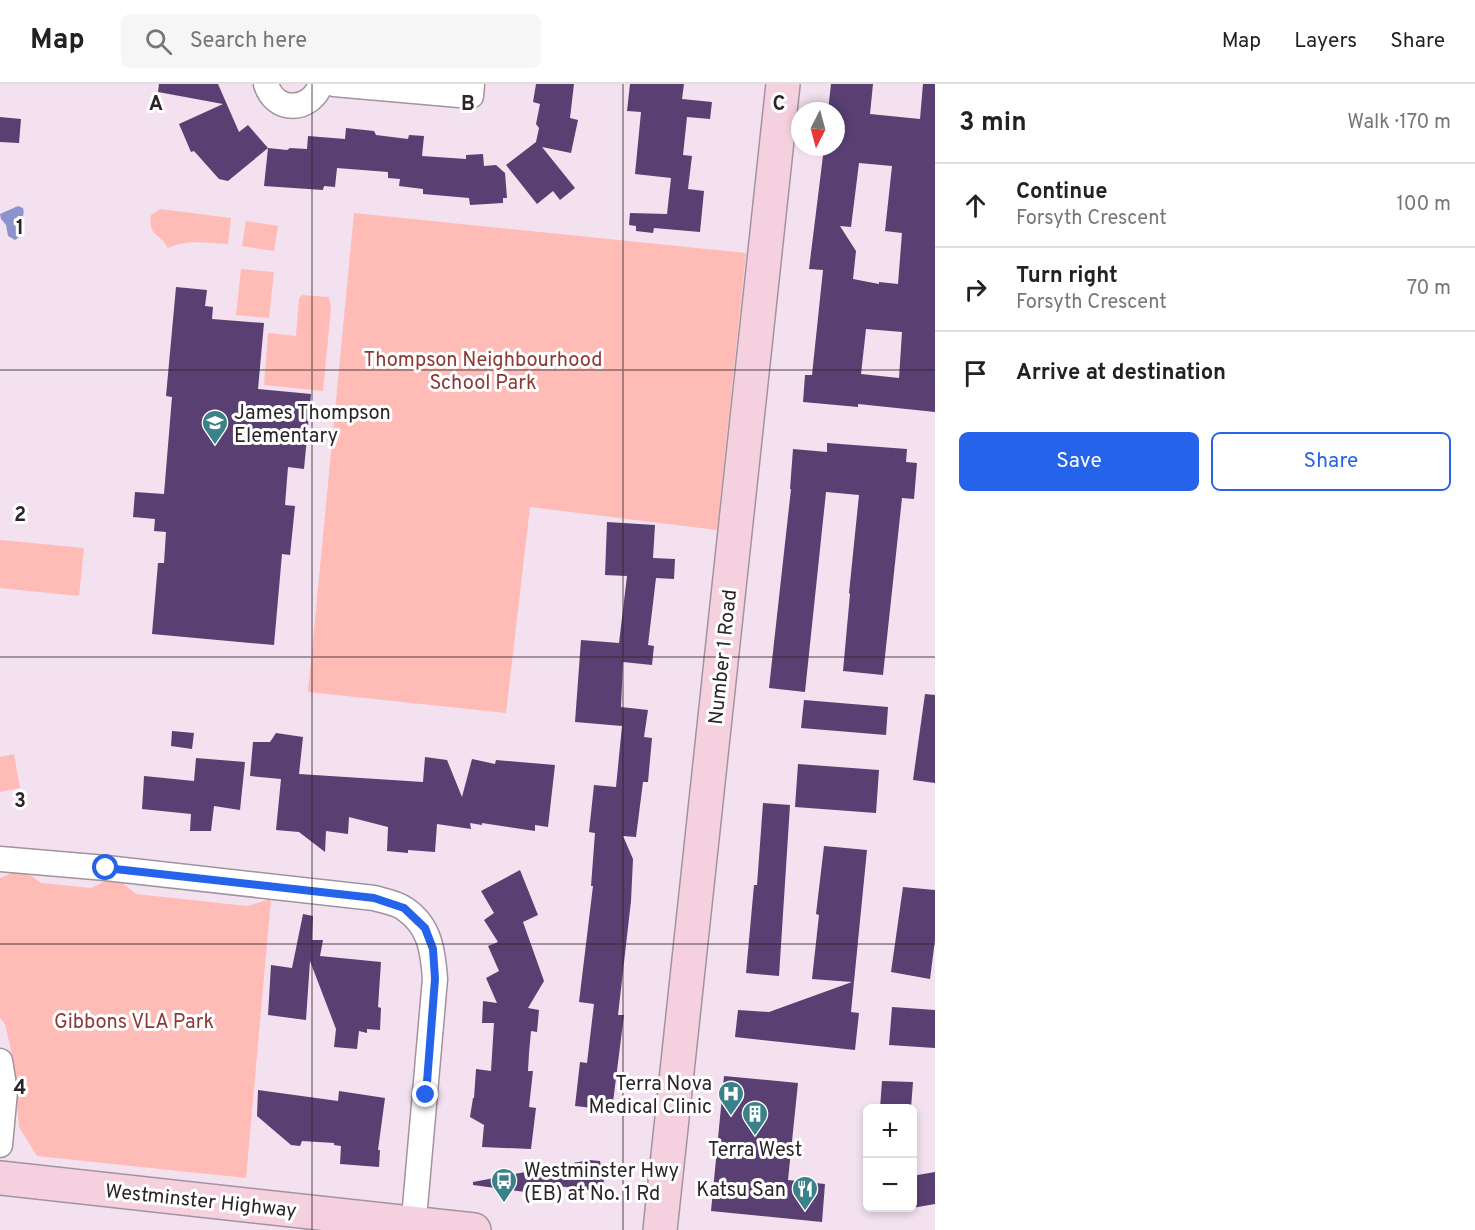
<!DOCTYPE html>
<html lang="en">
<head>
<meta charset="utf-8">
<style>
  :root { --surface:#fff; --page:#f6f6f6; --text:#222; --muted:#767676; --line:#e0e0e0; --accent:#2563eb }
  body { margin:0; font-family:Overpass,sans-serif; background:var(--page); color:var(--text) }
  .controls { position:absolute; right:18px; bottom:18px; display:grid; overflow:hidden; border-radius:9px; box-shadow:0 3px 9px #0003 }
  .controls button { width:54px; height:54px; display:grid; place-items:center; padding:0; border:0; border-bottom:2px solid var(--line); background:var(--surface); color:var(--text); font:30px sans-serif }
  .compass { position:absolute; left:791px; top:18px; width:54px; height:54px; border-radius:50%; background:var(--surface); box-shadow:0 3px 9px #0003; rotate:186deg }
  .stop { position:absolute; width:18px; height:18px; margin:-14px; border:4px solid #2563eb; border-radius:50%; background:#fff }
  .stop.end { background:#2563eb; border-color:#fff; box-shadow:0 2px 6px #0008 }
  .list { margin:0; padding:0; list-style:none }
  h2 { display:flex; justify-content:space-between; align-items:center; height:78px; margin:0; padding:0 24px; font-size:26px }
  h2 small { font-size:20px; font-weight:400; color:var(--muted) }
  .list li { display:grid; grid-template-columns:39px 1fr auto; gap:18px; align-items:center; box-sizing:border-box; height:84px; padding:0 24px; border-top:2px solid var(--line) }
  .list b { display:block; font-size:22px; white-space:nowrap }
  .list p { margin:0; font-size:20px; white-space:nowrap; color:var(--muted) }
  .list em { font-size:20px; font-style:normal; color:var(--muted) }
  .actions { display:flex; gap:12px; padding:18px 24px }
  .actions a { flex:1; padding:14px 0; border:2px solid var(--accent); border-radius:9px; text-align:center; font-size:21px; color:var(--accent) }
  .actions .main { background:var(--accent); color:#fff }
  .icon { flex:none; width:33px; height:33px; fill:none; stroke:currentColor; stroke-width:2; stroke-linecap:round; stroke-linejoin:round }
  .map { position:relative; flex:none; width:935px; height:1146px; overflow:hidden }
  header { display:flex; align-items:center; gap:36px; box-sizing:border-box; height:84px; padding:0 30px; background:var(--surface); border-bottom:2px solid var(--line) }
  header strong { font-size:28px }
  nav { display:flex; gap:33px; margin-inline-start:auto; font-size:21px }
  .search { width:420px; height:54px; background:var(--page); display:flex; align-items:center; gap:15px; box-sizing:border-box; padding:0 21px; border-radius:9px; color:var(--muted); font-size:22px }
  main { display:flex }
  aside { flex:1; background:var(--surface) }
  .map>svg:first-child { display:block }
  .green { fill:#ffbcb6 }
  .water { fill:#8e92cd }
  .building { fill:#593f72; fill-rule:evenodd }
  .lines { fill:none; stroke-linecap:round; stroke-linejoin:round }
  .street-casing { stroke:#a3929f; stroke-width:27 }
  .secondary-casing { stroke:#a3929f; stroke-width:36 }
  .street { stroke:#fff; stroke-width:24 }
  .secondary { stroke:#f5d1df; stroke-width:33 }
  .route { stroke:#2563eb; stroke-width:8 }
  .grid { fill:none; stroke:#2b2429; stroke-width:1.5; stroke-opacity:0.55 }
  .labels { text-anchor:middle; stroke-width:6; stroke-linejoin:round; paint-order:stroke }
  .park-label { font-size:20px; fill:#8e3836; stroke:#fff }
  .poi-label { font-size:20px; fill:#2b2429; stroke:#fff; text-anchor:start }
  .street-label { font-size:20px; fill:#2b2429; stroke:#fff }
  .grid-label { font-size:20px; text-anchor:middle; font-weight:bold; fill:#2b2429; stroke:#fff; stroke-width:6; stroke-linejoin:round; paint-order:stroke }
</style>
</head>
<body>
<header>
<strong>Map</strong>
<div class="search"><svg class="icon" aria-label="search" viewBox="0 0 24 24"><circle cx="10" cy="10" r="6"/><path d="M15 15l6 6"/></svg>Search here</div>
<nav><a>Map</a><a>Layers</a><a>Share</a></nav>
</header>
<main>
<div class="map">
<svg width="935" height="1146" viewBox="0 0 935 1146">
  <rect width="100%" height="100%" fill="#f3e1ef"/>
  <path class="green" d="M 160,125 L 231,134 L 228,160 C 207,159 187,155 168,164 C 160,148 148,154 151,131 Z
    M 354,129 L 746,169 L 717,446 L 530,423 L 506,629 L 308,608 Z
    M 246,137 L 278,142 L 274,167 L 242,162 Z
    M 241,185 L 274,188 L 269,234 L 236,231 Z
    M 302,211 L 329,213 L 331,224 L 323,307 L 264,301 L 268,249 L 296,252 L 299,214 Z
    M 0,456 L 84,464 L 79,512 L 0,504 Z
    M 14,670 L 20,704 L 0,708 L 0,673 Z
    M 14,788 L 26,788 L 41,799 L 91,804 L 108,796 L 120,797 L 136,810 L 247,822 L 271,815 L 246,1094 L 37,1072 L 19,1043 L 13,975 L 5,940 L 0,934 L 0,794 Z"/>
  <path class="water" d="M 18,122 L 23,124 C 25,132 22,132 20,138 C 19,147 25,150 15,156 L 8,152 L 6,141 L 1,135 L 0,130 Z"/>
  <path class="building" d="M 159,0 L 218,0 L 239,48 L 248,41 L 268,64 L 228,97 L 219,95 L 194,67 L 191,68 L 179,40 L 223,20 L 158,8 Z
    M 536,0 L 574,0 L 570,34 L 578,36 L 571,69 L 542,63 L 575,104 L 560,116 L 553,107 L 537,120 L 506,81 L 536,58 L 539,44 L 536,40 L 540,20 L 533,18 Z
    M 630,0 L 684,0 L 682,15 L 712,18 L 710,35 L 687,33 L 683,71 L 692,72 L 688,105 L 704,107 L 700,148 L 654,144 L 653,149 L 636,147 L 636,142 L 629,141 L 630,129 L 667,130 L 671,94 L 635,90 L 641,28 L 627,27 Z
    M 831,0 L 873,0 L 870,30 L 920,35 L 923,0 L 935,0 L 935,328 L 858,320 L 858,323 L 803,318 L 805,291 L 812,291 L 823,186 L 809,185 L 820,96 L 824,63 L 836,63 L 836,27 L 828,27 ZM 859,79 L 892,82 L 885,147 L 902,149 L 898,200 L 879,198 L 879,200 L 853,195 L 856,167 L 840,142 L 851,143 ZM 866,245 L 902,248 L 899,294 L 861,290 Z
    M 0,33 L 21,35 L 19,59 L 0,58 Z
    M 346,44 L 374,47 L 376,51 L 408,55 L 409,51 L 424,52 L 422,72 L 466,75 L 466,71 L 483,70 L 484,82 L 496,81 L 505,89 L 507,114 L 503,114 L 503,119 L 470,121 L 469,114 L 423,110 L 423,105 L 399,102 L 400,95 L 388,94 L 388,88 L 337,84 L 335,103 L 324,102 L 323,106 L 264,102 L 268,64 L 287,66 L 290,64 L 307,65 L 308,52 L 345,55 Z
    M 176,203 L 207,206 L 205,222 L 213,223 L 212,235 L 264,239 L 258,305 L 311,310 L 304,385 L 288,383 L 285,421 L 295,422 L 290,471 L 282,470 L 274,561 L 152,550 L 158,479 L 164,479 L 166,448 L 154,447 L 155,435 L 133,433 L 135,408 L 164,410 L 172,313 L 166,312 Z
    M 827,359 L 907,365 L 906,378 L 917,379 L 914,415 L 902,414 L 883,591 L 843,587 L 850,510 L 849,509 L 859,411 L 826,408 L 805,608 L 769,604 L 791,405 L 790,405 L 793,365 L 827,368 Z
    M 607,438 L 655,441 L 653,474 L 675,475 L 674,495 L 656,494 L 648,561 L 654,562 L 652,581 L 623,578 L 621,623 L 648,626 L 644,653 L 652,654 L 648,698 L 643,698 L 636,753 L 623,752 L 633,775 L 631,817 L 618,931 L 624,931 L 612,1026 L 575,1022 L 580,978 L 587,979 L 594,920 L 579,918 L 593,802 L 591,802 L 595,749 L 589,748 L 594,701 L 616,703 L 622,642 L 575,638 L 581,556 L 619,559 L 627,492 L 605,491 Z
    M 925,610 L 935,611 L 935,699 L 913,696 Z
    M 804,616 L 888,623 L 886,651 L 801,644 Z
    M 172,647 L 194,649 L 192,665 L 171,662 Z
    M 276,649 L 303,653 L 299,690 L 423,698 L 425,673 L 447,676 L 462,713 L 472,675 L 495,680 L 496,676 L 555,681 L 548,743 L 535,741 L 535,747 L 482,739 L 482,741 L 470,739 L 471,745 L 437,740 L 435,768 L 408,766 L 408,769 L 387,767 L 388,743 L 349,733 L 348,750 L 326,747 L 325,768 L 299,748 L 276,746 L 281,695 L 250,692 L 253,658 L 270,658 Z
    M 196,674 L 245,678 L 240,726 L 214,722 L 211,747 L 190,747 L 191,730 L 142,725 L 144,692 L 194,697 Z
    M 798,680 L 879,686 L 876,729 L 795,723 Z
    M 763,719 L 790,721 L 779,892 L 746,889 L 754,801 L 757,801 Z
    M 824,762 L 867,766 L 851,928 L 859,929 L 855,966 L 735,953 L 738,926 L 769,928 L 852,898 L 812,895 L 819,831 L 816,830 Z
    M 520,786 L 538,831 L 523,838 L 544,897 L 528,924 L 539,926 L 537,948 L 531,947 L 529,969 L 528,987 L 533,987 L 529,1023 L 536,1024 L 531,1065 L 482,1063 L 484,1041 L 470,1033 L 473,1014 L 474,1014 L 476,985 L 491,987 L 494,939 L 482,939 L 483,917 L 497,919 L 486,894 L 499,887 L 488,862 L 498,858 L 484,836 L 494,829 L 481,807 Z
    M 903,803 L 935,806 L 935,856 L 930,895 L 891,888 Z
    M 303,830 L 313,832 L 312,856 L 323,856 L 320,872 L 381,878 L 378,923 L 381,924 L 380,946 L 367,945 L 367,949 L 359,947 L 357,965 L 334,963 L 336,945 L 310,877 L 306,936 L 268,931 L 271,881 L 292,884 Z
    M 892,923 L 935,926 L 935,964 L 889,961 Z
    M 724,992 L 798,999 L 788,1096 L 825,1100 L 822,1138 L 711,1127 Z
    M 882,997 L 913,998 L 911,1024 L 880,1024 Z
    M 258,1006 L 338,1017 L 339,1007 L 385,1014 L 378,1066 L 380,1066 L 379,1083 L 340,1080 L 341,1062 L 334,1061 L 334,1059 L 302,1057 L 300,1062 L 291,1061 L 257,1032 Z
    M 589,1076 L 600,1077 L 606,1108 L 533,1099 L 533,1109 L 473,1101 L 473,1098 Z
    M 935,1088 L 935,1120 L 912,1124 L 912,1092 Z"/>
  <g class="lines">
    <defs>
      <path id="street" d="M 266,0 C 275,30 311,28 321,0
        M 334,0 L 471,12 L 472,0
        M 0,775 L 106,784 L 374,814 C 384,817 397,819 405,825 C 430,842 433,867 435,895 L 413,1146
        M 0,977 L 5,1007 L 0,1061"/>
      <path id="secondary" d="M 0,1094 L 474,1146
        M 660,1146 L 783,0"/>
    </defs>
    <use href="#street" class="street-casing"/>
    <use href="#secondary" class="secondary-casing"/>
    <use href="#street" class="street"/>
    <use href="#secondary" class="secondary"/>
  </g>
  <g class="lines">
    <path class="route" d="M 106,784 L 374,814 L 404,824 L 425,844 L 433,865 L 435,895 L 426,1011"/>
  </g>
  <path class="grid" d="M 312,0 L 312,1146M 623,0 L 623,1146M 0,286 L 935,286M 0,573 L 935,573M 0,860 L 935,860"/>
  <defs>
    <symbol id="school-pin" viewBox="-11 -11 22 30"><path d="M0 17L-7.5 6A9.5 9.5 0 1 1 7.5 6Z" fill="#3a8189" stroke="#fff"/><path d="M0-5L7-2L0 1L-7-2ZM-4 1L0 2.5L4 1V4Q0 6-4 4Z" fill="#fff"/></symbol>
    <symbol id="hospital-pin" viewBox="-11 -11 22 30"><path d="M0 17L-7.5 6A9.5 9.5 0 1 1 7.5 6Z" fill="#3a8189" stroke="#fff"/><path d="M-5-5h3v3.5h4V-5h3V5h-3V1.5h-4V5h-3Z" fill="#fff"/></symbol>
    <symbol id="building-pin" viewBox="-11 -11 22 30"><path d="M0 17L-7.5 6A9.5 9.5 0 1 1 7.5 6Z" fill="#3a8189" stroke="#fff"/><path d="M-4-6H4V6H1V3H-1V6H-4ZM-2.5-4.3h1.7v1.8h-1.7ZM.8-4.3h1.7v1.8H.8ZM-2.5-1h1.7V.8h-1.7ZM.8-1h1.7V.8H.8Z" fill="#fff"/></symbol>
    <symbol id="bus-pin" viewBox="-11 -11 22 30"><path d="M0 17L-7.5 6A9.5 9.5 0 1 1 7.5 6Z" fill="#3a8189" stroke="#fff"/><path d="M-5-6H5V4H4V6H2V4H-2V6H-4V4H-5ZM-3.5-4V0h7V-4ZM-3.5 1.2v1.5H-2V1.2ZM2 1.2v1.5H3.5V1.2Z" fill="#fff"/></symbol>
    <symbol id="restaurant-pin" viewBox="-11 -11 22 30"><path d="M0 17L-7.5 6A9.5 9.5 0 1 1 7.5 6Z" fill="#3a8189" stroke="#fff"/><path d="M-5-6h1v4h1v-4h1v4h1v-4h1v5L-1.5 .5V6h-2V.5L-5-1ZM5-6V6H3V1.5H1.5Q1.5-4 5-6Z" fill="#fff"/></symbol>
  </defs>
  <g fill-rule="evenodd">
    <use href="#school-pin" x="200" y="324" width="30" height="40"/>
    <use href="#hospital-pin" x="716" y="995" width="30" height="40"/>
    <use href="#building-pin" x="740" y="1015" width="30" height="40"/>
    <use href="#bus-pin" x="489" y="1082" width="30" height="40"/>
    <use href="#restaurant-pin" x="790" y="1090" width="30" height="40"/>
  </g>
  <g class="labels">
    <g class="park-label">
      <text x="483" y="282">Thompson Neighbourhood<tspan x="483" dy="23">School Park</tspan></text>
      <text x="134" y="944">Gibbons VLA Park</text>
    </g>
    <g class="poi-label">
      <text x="234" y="335">James Thompson<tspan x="234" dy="23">Elementary</tspan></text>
      <text x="712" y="1006" text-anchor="end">Terra Nova<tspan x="712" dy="23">Medical Clinic</tspan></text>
      <text x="755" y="1072" text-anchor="middle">Terra West</text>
      <text x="524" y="1093">Westminster Hwy<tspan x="524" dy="23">(EB) at No. 1 Rd</tspan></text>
      <text x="786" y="1112" text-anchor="end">Katsu San</text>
    </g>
    <g class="street-label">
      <text transform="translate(722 573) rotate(-84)" y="7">Number 1 Road</text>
      <text transform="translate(201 1116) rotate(6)" y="7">Westminster Highway</text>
    </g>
  </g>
  <g class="grid-label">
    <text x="156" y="26">A</text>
    <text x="468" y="26">B</text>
    <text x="779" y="26">C</text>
    <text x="20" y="150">1</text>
    <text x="20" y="437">2</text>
    <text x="20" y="723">3</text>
    <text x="20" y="1010">4</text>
  </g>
</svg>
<div class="controls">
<button>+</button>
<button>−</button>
</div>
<svg class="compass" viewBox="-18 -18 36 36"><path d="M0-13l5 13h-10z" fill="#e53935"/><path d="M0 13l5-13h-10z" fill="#767676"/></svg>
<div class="stop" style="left:106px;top:784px"></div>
<div class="stop end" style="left:426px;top:1011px"></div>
</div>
<aside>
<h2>3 min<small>Walk · 170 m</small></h2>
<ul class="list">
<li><svg class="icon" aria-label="ahead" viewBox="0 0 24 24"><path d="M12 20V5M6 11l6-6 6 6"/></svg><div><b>Continue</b><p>Forsyth Crescent</p></div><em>100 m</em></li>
<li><svg class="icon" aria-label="right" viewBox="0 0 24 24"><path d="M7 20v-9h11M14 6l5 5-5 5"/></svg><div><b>Turn right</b><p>Forsyth Crescent</p></div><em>70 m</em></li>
<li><svg class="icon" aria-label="arrive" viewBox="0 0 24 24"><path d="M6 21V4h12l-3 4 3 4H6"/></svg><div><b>Arrive at destination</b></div></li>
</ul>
<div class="actions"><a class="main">Save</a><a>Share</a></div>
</aside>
</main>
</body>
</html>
